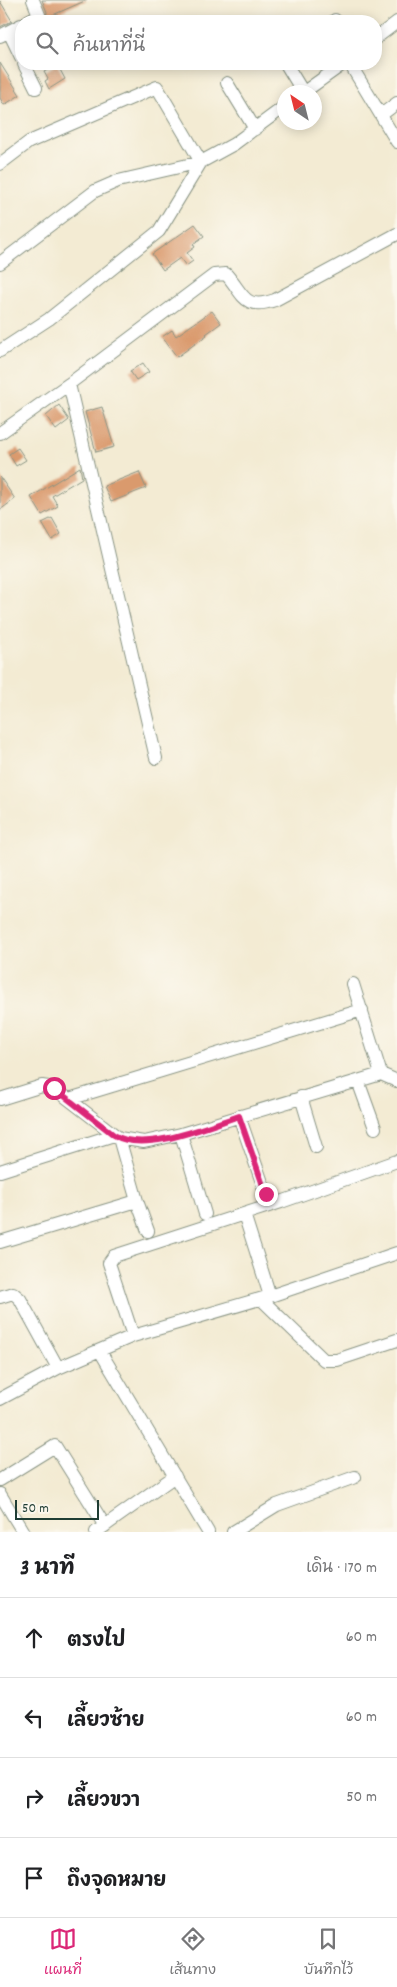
<!DOCTYPE html>
<html lang="th">
<head>
<meta charset="utf-8">
<style>
  :root { --surface:#fff; --page:#f6f6f6; --text:#202124; --muted:#757577; --line:#e0e0e0; --accent:#db2777 }
  body { margin:0; font-family:Dekko,"Playpen Sans Thai",sans-serif; background:var(--page); color:var(--text) }
  .compass { position:absolute; left:277px; top:85px; width:45px; height:45px; border-radius:50%; background:var(--surface); box-shadow:0 2px 12px #0003; rotate:325deg }
  .scale { position:absolute; left:15px; bottom:12px; width:84px; box-sizing:border-box; padding-left:5px; border:2px solid #1f3d34; border-top:0; font-size:14px; line-height:18px; white-space:nowrap; color:#1f3d34; -webkit-text-stroke:4px #fbf7ec; paint-order:stroke }
  .stop { position:absolute; width:15px; height:15px; margin:-11px; border:4px solid #db2777; border-radius:50%; background:#fff }
  .stop.end { background:#db2777; border-color:#fff; box-shadow:0 1px 5px #0008 }
  .list { margin:0; padding:0; list-style:none }
  h2 { display:flex; justify-content:space-between; align-items:center; height:65px; margin:0; padding:0 20px; font-size:21px }
  h2 small { font-size:16px; font-weight:400; color:var(--muted) }
  .list li { display:grid; grid-template-columns:32px 1fr auto; gap:15px; align-items:center; box-sizing:border-box; height:80px; padding:0 20px; border-top:1px solid var(--line) }
  .list b { display:block; font-size:19px; white-space:nowrap }
  .list em { font-size:16px; font-style:normal; color:var(--muted) }
  .icon { flex:none; width:28px; height:28px; fill:none; stroke:currentColor; stroke-width:2; stroke-linecap:round; stroke-linejoin:round }
  .map { position:relative; flex:none; width:397px; height:1532px; overflow:hidden }
  .search { position:absolute; background:var(--surface); box-shadow:0 2px 12px #0003; left:15px; right:15px; top:15px; height:55px; display:flex; align-items:center; gap:12px; box-sizing:border-box; padding:0 18px; border-radius:20px; color:var(--muted); font-size:19px }
  .sheet { height:385px; background:var(--surface) }
  nav { display:flex; justify-content:space-around; align-items:center; box-sizing:border-box; height:70px; border-top:1px solid var(--line); background:var(--surface); font-size:14px; color:var(--muted) }
  nav a { display:grid; justify-items:center; gap:2px }
  nav .on { color:var(--accent) }
  .map>svg:first-child { display:block }
  .building { fill:#da9a6d }
  .lines { fill:none; stroke-linecap:round; stroke-linejoin:round }
  .street-casing { stroke:#899484; stroke-width:14 }
  .street { stroke:#fff; stroke-width:12 }
  .route { stroke:#db2777; stroke-width:6 }
</style>
</head>
<body>
<div class="map">
<svg width="397" height="1532" viewBox="0 0 397 1532">
  <rect width="100%" height="100%" fill="#fbf7ec"/>
  <filter id="ink" filterUnits="userSpaceOnUse"><feTurbulence type="fractalNoise" baseFrequency=".02" numOctaves="2"/><feDisplacementMap in="SourceGraphic" scale="10" xChannelSelector="R" yChannelSelector="G"/><feConvolveMatrix kernelMatrix="1 2 1 2 8 2 1 2 1" color-interpolation-filters="sRGB"/></filter>
  <filter id="wash" filterUnits="userSpaceOnUse"><feTurbulence type="fractalNoise" baseFrequency=".0096" numOctaves="4" result="noise"/><feDisplacementMap in="SourceGraphic" scale="20" xChannelSelector="R" yChannelSelector="G"/><feGaussianBlur stdDeviation="1.12" result="paint"/><feColorMatrix in="noise" values="0 0 0 0 0 0 0 0 0 0 0 0 0 0 0 0 0 1.4 0 .05"/><feComposite in="paint" operator="in"/></filter>
  <g filter="url(#wash)">
    <rect width="100%" height="100%" fill="#f3ebd3"/>
    <g id="blocks">
      <path class="building" d="M 42,0 L 87,0 L 46,18 L 47,12 Z
        M 0,1 L 12,21 L 0,27 Z
        M 0,63 L 20,95 L 4,105 L 0,98 Z
        M 57,64 L 65,79 L 49,89 L 45,81 L 48,79 L 44,72 Z
        M 195,224 L 204,236 L 193,244 L 195,247 L 187,253 L 193,261 L 186,266 L 180,258 L 163,270 L 152,254 Z
        M 212,311 L 221,323 L 206,334 L 207,335 L 177,357 L 162,337 L 172,330 L 176,336 Z
        M 143,363 L 149,372 L 136,380 L 130,371 Z
        M 59,405 L 69,420 L 56,430 L 46,416 Z
        M 102,407 L 114,447 L 96,452 L 85,412 Z
        M 18,448 L 26,460 L 16,466 L 9,454 Z
        M 80,467 L 82,478 L 52,496 L 58,506 L 42,515 L 31,497 Z
        M 139,472 L 146,488 L 111,502 L 104,486 Z
        M 0,477 L 15,499 L 0,510 Z
        M 52,518 L 61,534 L 52,540 L 42,523 Z"/>
    </g>
  </g>
  <g filter="url(#ink)">
    <use href="#blocks" fill-opacity="0" stroke="#899484" stroke-width="1"/>
    <g class="lines">
      <defs>
        <path id="street" d="M 335,20 L 336,21
          M 28,21 L 39,15 L 33,0
          M 9,32 L 21,57
          M 0,36 L 21,25
          M 376,38 L 397,22
          M 24,64 L 36,88
          M 286,64 L 303,92
          M 350,64 L 397,142
          M 227,83 L 255,129
          M 304,92 L 343,64
          M 381,115 L 397,103
          M 0,164 L 29,142 L 157,87 L 201,162 L 159,231 L 49,319 L 0,351
          M 0,263 L 95,191 L 118,181 L 201,162 L 234,144 L 284,107
          M 69,384 L 156,758
          M 0,433 L 69,384 L 214,275 L 226,274 C 244,294 243,311 275,300 L 397,234
          M 353,984 L 381,1074
          M 358,1081 L 375,1128
          M 301,1097 L 316,1147
          M 0,1099 L 42,1086 L 54,1088 L 119,1138 L 144,1142 L 181,1134 L 381,1074 L 397,1081
          M 69,1099 L 362,1010
          M 239,1116 L 266,1194
          M 181,1134 L 205,1214
          M 119,1138 L 137,1201 L 148,1231
          M 0,1171 L 114,1135
          M 244,1214 L 270,1296
          M 0,1242 L 137,1201
          M 0,1297 L 13,1293 L 20,1299 L 58,1368
          M 261,1299 L 324,1360 L 337,1360 L 397,1340
          M 133,1336 L 109,1263 L 114,1256 L 281,1202 L 397,1161
          M 100,1351 L 208,1532
          M 0,1399 L 58,1368 L 133,1336 L 270,1296 L 397,1253
          M 0,1480 L 55,1446 L 105,1526
          M 0,1494 L 23,1532
          M 96,1532 L 175,1476
          M 233,1532 L 277,1505 L 355,1477"/>
      </defs>
      <use href="#street" class="street-casing"/>
      <use href="#street" class="street"/>
    </g>
  </g>
  <g class="lines" filter="url(#ink)">
    <path class="route" d="M 54,1088 L 114,1135 C 144,1154 208,1126 239,1116 L 266,1194"/>
  </g>
</svg>
<svg class="compass" viewBox="-18 -18 36 36"><path d="M0-13l5 13h-10z" fill="#e53935"/><path d="M0 13l5-13h-10z" fill="#757577"/></svg>
<div class="scale">50 m</div>
<div class="stop" style="left:54px;top:1088px"></div>
<div class="stop end" style="left:266px;top:1194px"></div>
<div class="search"><svg class="icon" aria-label="search" viewBox="0 0 24 24"><circle cx="10" cy="10" r="6"/><path d="M15 15l6 6"/></svg>ค้นหาที่นี่</div>
</div>
<section class="sheet">
<h2>3 นาที<small>เดิน · 170 m</small></h2>
<ul class="list">
<li><svg class="icon" aria-label="ahead" viewBox="0 0 24 24"><path d="M12 20V5M6 11l6-6 6 6"/></svg><div><b>ตรงไป</b></div><em>60 m</em></li>
<li><svg class="icon" aria-label="left" viewBox="0 0 24 24"><path d="M17 20v-9H6M10 6l-5 5 5 5"/></svg><div><b>เลี้ยวซ้าย</b></div><em>60 m</em></li>
<li><svg class="icon" aria-label="right" viewBox="0 0 24 24"><path d="M7 20v-9h11M14 6l5 5-5 5"/></svg><div><b>เลี้ยวขวา</b></div><em>50 m</em></li>
<li><svg class="icon" aria-label="arrive" viewBox="0 0 24 24"><path d="M6 21V4h12l-3 4 3 4H6"/></svg><div><b>ถึงจุดหมาย</b></div></li>
</ul>
</section>
<nav>
<a class="on"><svg class="icon" aria-label="map" viewBox="0 0 24 24"><path d="M3 6l6-2 6 2 6-2v14l-6 2-6-2-6 2zM9 4v14M15 6v14"/></svg>แผนที่</a>
<a><svg class="icon" aria-label="directions" viewBox="0 0 24 24"><path d="M12 3l9 9-9 9-9-9zM9 14v-3h6M13 9l2 2-2 2"/></svg>เส้นทาง</a>
<a><svg class="icon" aria-label="saved" viewBox="0 0 24 24"><path d="M7 4h10v16l-5-4-5 4z"/></svg>บันทึกไว้</a>
</nav>
</body>
</html>
